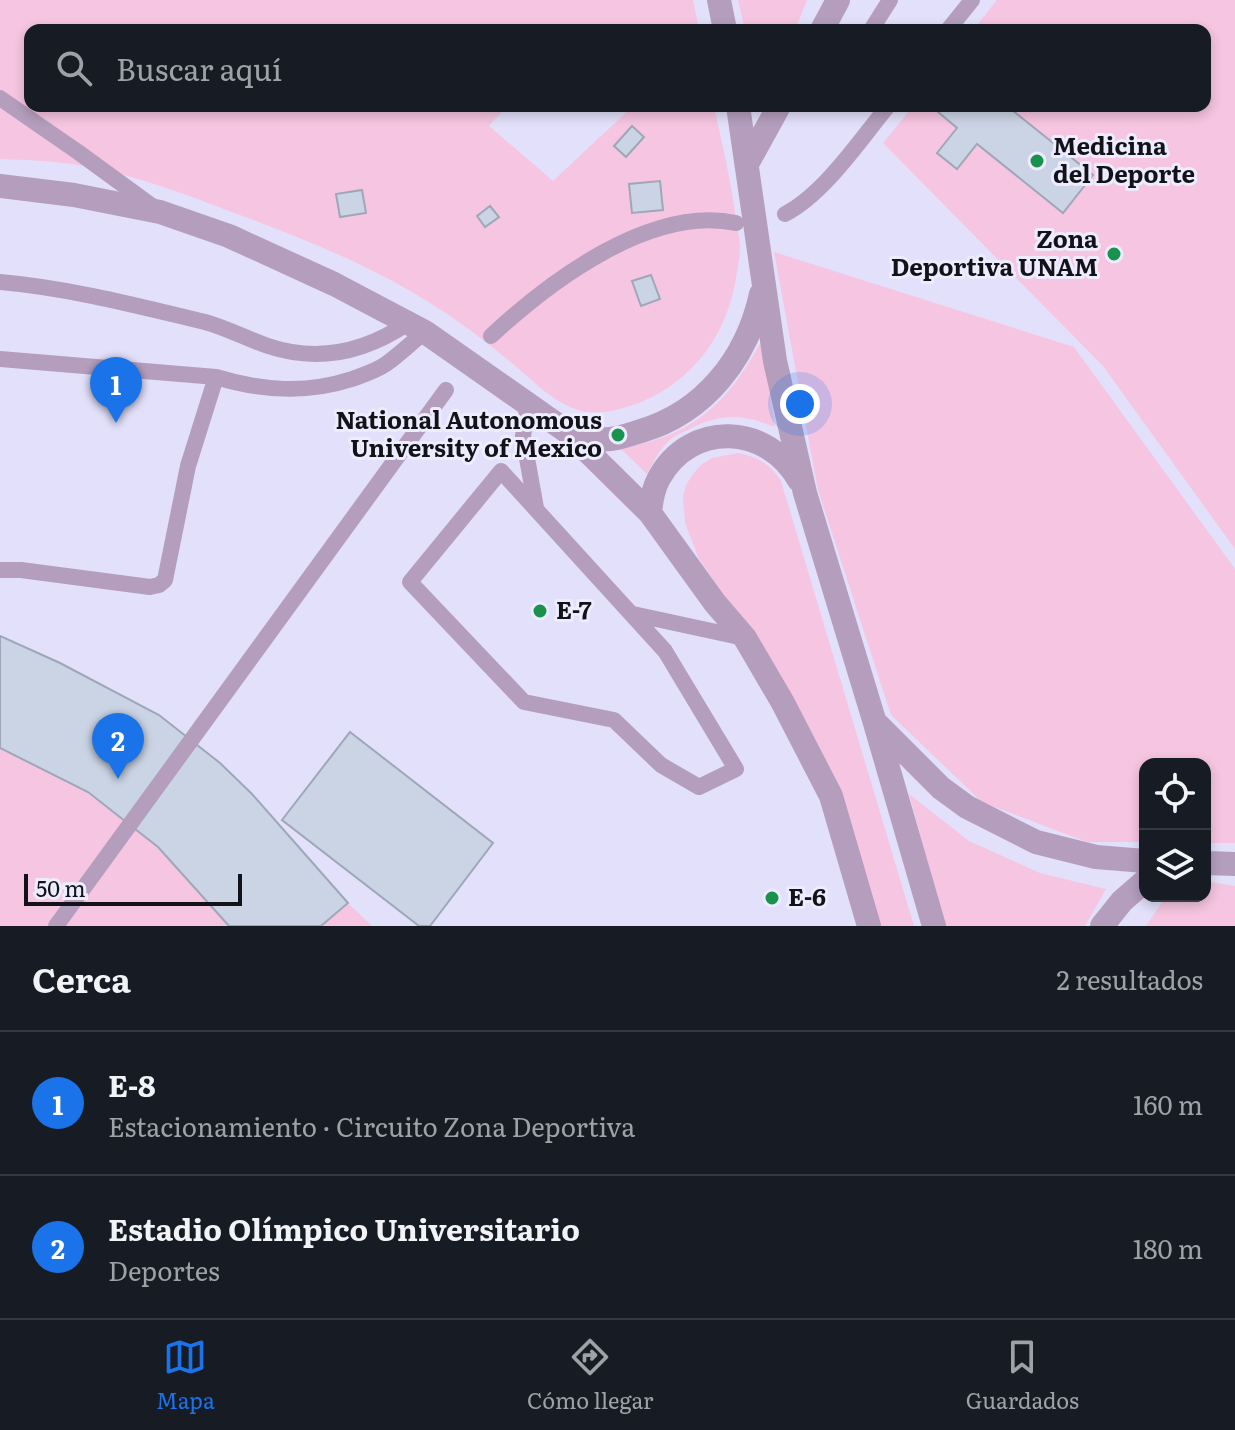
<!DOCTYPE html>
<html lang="es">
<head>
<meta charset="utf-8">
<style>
  :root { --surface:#171b24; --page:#20242c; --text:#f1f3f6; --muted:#9ea1a6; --line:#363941; --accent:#1a73e8 }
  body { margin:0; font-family:Literata,serif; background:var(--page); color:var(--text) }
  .controls { position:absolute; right:24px; bottom:24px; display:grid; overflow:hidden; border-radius:16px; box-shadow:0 4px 12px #0003 }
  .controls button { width:72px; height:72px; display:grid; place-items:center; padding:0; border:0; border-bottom:2px solid var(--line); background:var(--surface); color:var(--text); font:40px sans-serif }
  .scale { position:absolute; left:24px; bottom:20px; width:218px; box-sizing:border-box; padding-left:8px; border:4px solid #121218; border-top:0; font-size:22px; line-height:28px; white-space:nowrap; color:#121218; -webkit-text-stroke:6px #edecff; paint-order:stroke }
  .you { position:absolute; left:800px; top:404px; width:28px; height:28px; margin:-20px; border:6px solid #fff; border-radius:50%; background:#1a73e8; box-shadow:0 0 0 12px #1a73e833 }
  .badge { display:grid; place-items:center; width:52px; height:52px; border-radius:50%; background:var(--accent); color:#fff; font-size:26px; font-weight:700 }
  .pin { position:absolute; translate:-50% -66px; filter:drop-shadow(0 2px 4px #0008) }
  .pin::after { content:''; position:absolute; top:42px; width:28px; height:24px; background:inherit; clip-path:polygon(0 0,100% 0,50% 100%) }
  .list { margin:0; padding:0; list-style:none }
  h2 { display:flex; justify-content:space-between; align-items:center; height:104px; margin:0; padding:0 32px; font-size:34px }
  h2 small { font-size:26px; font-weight:400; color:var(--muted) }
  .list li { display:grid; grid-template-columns:52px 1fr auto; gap:24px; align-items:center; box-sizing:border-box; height:144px; padding:0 32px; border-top:2px solid var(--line) }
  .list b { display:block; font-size:30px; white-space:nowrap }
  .list p { margin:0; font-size:26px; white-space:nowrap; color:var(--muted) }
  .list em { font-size:26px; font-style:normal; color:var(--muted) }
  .icon { flex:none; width:44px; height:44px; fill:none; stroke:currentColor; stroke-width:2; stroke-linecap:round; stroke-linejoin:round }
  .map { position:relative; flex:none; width:1235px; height:926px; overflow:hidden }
  .search { position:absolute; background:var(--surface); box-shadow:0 4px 12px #0003; left:24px; right:24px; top:24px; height:88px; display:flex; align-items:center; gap:20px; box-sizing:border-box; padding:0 28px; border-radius:16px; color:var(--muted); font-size:30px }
  .sheet { height:392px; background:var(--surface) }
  nav { display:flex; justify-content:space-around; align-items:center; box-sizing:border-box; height:112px; border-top:2px solid var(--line); background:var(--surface); font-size:22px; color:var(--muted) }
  nav a { display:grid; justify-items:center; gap:4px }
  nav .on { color:var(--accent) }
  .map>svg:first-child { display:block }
  .built { fill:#e2e0fa; fill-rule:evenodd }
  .green { fill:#f6c5e1 }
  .building { fill:#cbd4e5; stroke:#9ea7b8; stroke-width:2 }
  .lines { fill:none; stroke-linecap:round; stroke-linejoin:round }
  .lane { stroke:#b49dbd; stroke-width:16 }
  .street { stroke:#b49dbd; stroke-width:24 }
  .poi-dot { fill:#19924d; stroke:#edecff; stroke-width:3 }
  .labels { text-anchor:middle; stroke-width:6; stroke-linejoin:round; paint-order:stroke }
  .poi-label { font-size:24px; font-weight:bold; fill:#121218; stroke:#edecff; text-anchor:start }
</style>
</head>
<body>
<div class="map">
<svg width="1235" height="926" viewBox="0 0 1235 926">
  <rect width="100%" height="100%" fill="#edecff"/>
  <path class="built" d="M 0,0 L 1235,0 L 1235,926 L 0,926 ZM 30,30 L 1205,30 L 1205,106 L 30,106 ZM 1145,764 L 1205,764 L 1205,896 L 1145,896 Z"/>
  <path class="green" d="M 0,0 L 693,0 L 699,30 L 30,30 L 30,106 L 507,106 L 489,126 L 553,181 L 633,106 L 714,106 C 722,143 731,181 736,219 C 737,228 740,239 740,248 C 740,256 738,265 737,272 C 730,322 706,364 663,391 C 643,403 606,417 582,411 C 554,404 535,382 513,364 C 490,345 466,326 441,310 C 382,271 317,244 251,219 C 196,199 142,176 84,166 C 56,161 28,160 0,159 Z
    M 738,0 L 807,0 L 795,30 L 745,30 Z
    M 997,0 L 1235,0 L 1235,549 L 1103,366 L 883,143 L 913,106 L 1205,106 L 1205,30 L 973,30 Z
    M 774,252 L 1074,347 L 1235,569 L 1235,843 L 1205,843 L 1205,764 L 1145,764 L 1145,842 L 1087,842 L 982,802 L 891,715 L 818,490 Z
    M 762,340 L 775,427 C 743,414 721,413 690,429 C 683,432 673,436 668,442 C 659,450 653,463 647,474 L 620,448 C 693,437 728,403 762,340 Z
    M 738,453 C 758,457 770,464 781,481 L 914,926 L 877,926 L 778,673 L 699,559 L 685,523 L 683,497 L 686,485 L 693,474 L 701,465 L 712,458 Z
    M 0,636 L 61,663 L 159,715 L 220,763 L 252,794 L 348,903 L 372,926 L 0,926 Z
    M 909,794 L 969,841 L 1040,873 L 1106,889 L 1085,926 L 945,926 Z
    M 1205,881 L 1235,886 L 1235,926 L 1146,926 L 1166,896 L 1205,896 Z"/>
  <path class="building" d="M 931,106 L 1007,106 L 1093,175 L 1063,213 L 977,144 L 957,169 L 937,153 L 957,128 Z
    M 632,126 L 644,137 L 626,157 L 614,146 Z
    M 660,181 L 663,210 L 632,213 L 629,184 Z
    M 362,190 L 366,213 L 340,217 L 336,194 Z
    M 490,206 L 499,217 L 485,227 L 477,216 Z
    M 651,275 L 660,299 L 641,306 L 632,281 Z
    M 0,636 L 60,663 L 159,715 L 220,763 L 252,794 L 348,903 L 321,926 L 229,926 L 158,847 L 88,792 L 0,748 Z
    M 350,732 L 493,843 L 430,926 L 419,926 L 282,820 Z"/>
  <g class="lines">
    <path class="lane" d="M 871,30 L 890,0
      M 948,30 L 972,0
      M 0,98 L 78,152 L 152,206
      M 785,214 C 824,194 860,140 888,106
      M 0,282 C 69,288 138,306 205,322 C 227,328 247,339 268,346 C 319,363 365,352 408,323
      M 491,336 C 550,281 651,205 736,223
      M 0,359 L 216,377 C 262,391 306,394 352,379 C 363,375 376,371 386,364 C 400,354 412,342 425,332
      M 528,404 L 523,436 L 536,508
      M 501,471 L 665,651 L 736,769 L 699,787 L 661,765 L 614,720 L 524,702 L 410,582 Z
      M 0,570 L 21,570 L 150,587 L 159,585 L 165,580 L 188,466 L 216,377
      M 633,614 L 744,638
      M 56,926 L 446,390"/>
    <path class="street" d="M 719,0 L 725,30
      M 822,30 L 838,0
      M 738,106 L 775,361 L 805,493 L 875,723 L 934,926
      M 747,164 L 779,106
      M 0,186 L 74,195 L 160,212 L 229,236 L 334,284 L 425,332 L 569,433 L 650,513 L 715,603 L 745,638 L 783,703 L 831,796 L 869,926
      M 569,433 C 579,435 589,438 599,439 C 613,441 628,435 641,431 C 705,412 747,358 761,294
      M 650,513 C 651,501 653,489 659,478 C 691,420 768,424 799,480
      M 878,725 L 941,788 L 967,807 L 1036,842 L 1096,857 L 1145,861
      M 1205,863 L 1235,864
      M 1102,926 L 1122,901 L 1145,881"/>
  </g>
  <g class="poi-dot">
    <circle cx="1037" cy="161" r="8"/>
    <circle cx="1114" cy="254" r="8"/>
    <circle cx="618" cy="435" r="8"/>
    <circle cx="540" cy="611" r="8"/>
    <circle cx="772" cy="898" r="8"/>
  </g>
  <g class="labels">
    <g class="poi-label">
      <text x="1053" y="155">Medicina<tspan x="1053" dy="28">del Deporte</tspan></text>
      <text x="1098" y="248" text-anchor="end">Zona<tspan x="1098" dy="28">Deportiva UNAM</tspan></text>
      <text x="602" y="429" text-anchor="end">National Autonomous<tspan x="602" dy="28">University of Mexico</tspan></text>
      <text x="556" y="619">E-7</text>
      <text x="788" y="906">E-6</text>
    </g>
  </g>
</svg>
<div class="controls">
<button><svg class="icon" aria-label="locate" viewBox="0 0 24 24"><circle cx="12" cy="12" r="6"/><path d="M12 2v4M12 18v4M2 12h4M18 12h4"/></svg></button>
<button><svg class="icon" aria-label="layers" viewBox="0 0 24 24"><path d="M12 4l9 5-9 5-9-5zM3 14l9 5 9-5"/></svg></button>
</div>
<div class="scale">50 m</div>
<div class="you"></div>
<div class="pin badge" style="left:116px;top:423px">1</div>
<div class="pin badge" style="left:118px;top:779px">2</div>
<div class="search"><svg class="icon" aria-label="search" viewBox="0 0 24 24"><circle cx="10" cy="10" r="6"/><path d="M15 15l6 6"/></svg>Buscar aquí</div>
</div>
<section class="sheet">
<h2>Cerca<small>2 resultados</small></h2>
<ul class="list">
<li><span class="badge">1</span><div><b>E-8</b><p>Estacionamiento · Circuito Zona Deportiva</p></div><em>160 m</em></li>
<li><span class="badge">2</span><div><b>Estadio Olímpico Universitario</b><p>Deportes</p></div><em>180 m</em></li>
</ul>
</section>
<nav>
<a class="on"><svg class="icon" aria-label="map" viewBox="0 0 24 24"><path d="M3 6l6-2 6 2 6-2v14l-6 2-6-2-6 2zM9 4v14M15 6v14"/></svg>Mapa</a>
<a><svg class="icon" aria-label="directions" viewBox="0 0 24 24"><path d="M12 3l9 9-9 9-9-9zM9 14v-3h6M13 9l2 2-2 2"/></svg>Cómo llegar</a>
<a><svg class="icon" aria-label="saved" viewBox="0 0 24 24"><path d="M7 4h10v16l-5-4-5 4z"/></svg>Guardados</a>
</nav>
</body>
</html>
